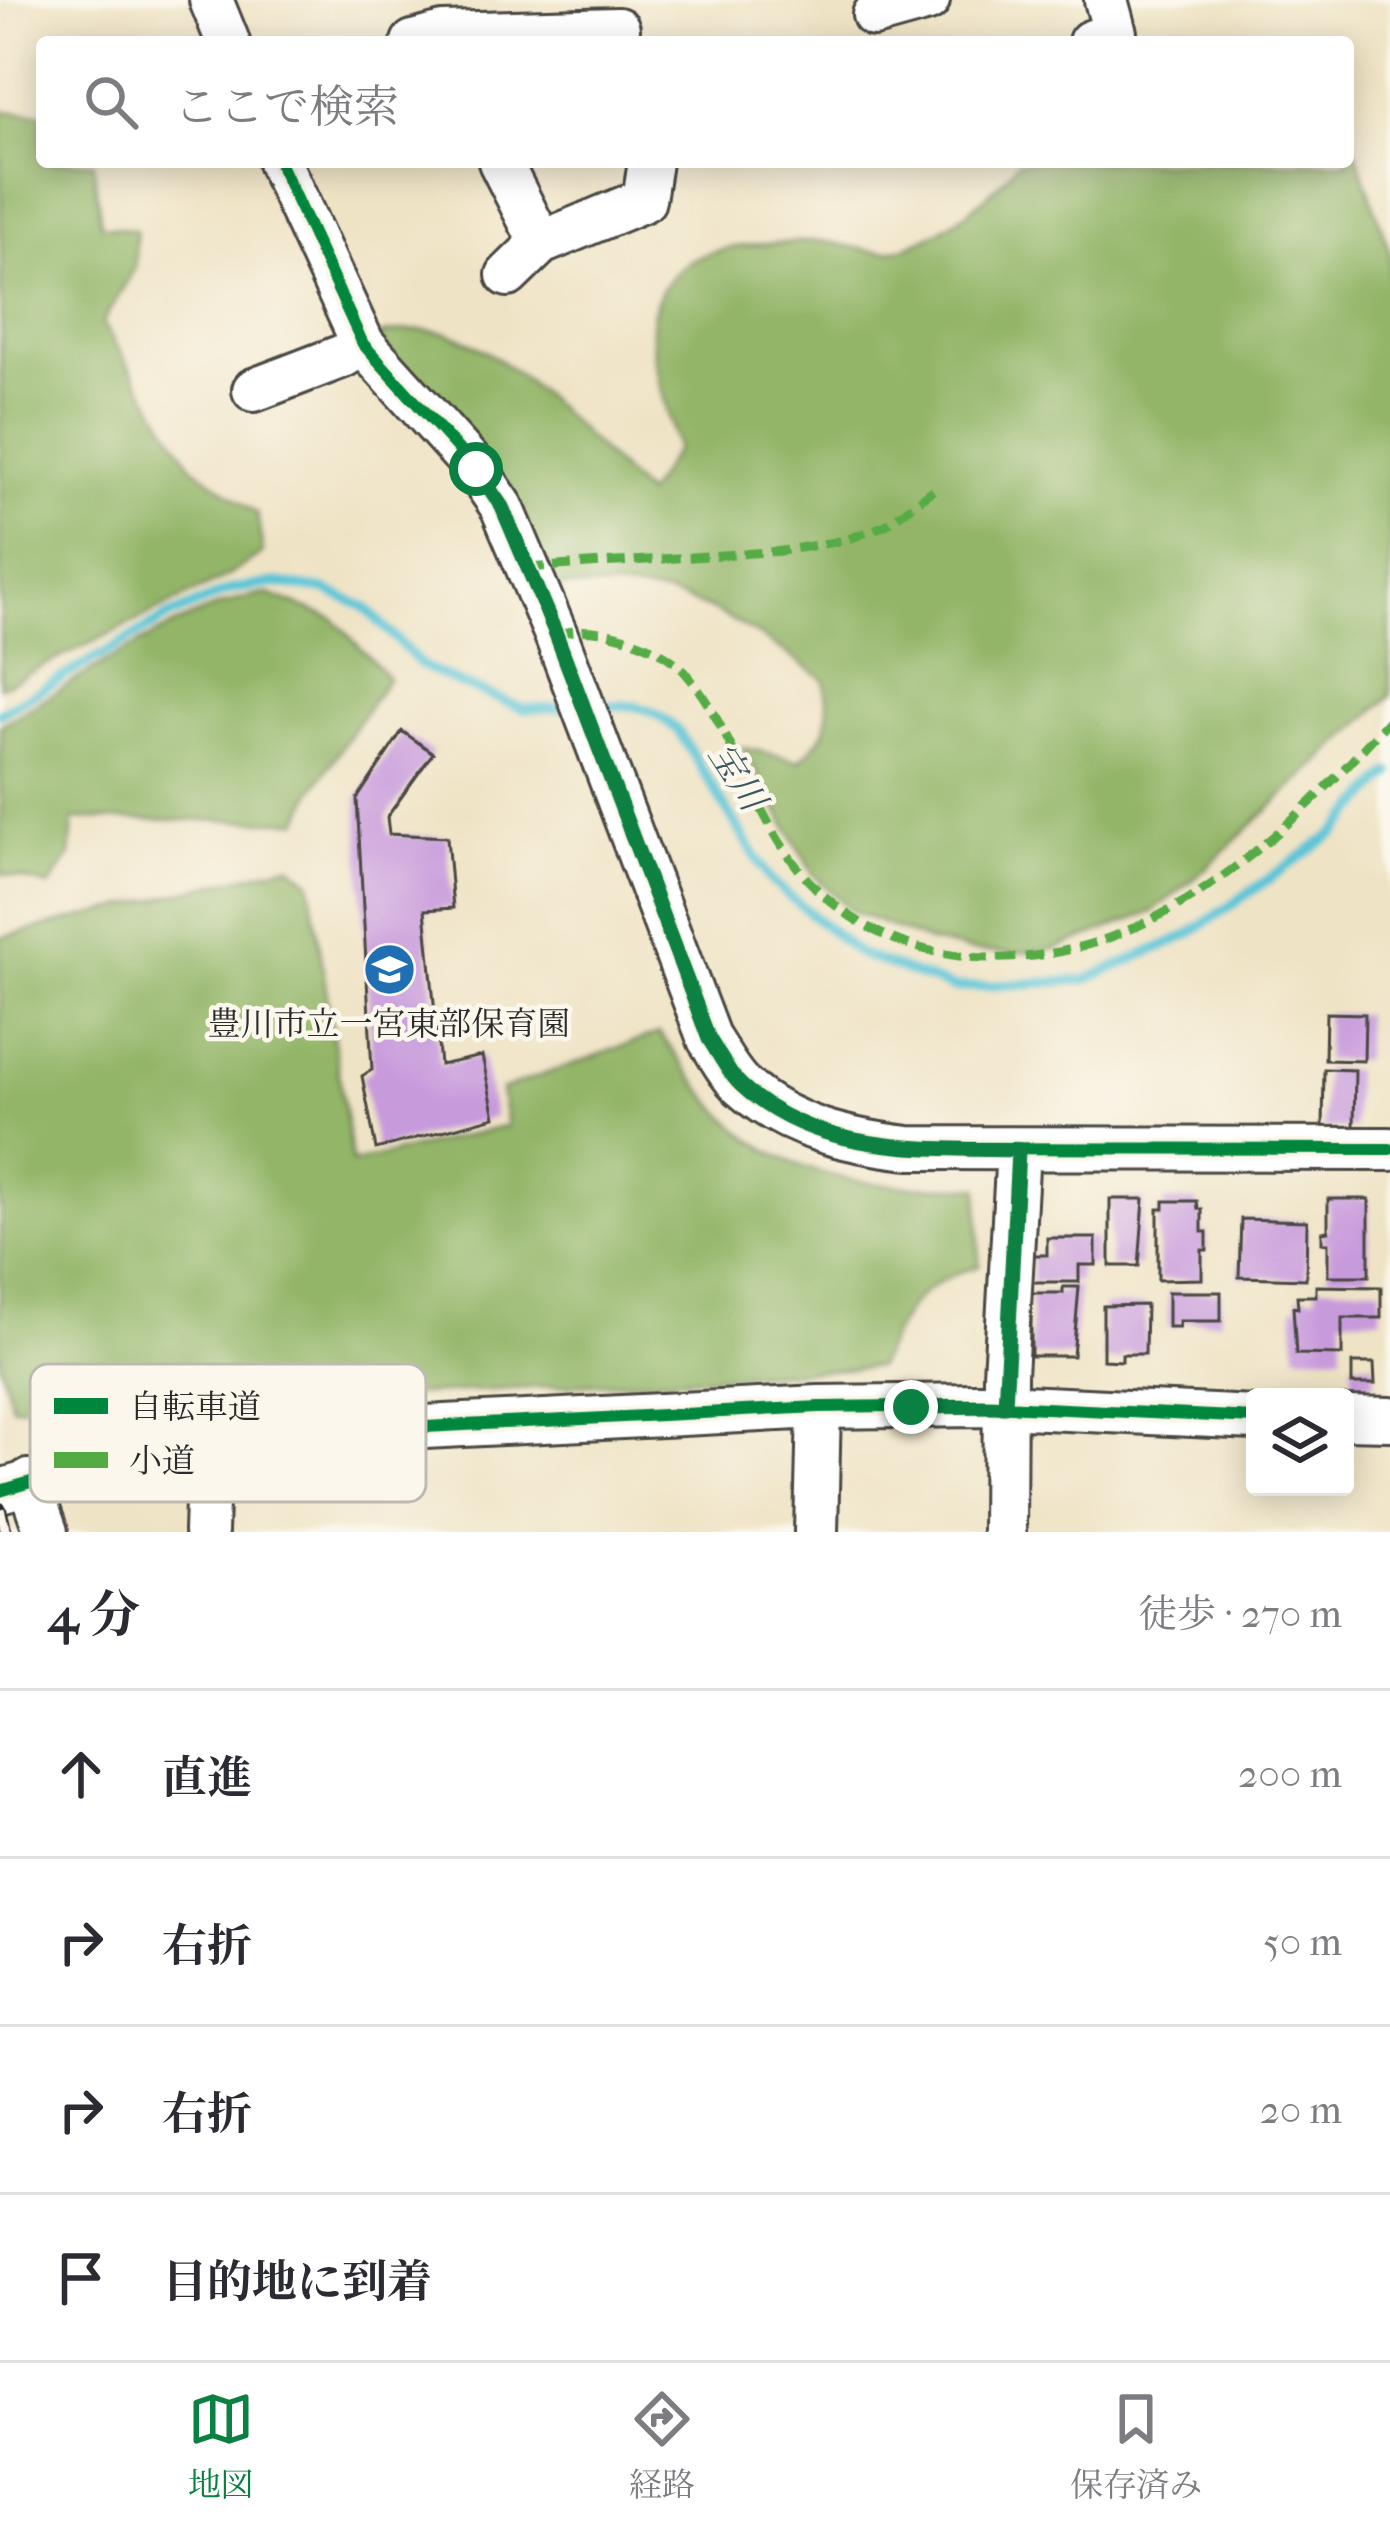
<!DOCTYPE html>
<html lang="ja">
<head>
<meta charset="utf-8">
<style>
  :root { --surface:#fff; --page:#f7f7f7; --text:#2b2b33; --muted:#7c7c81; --line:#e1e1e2; --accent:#0b8043 }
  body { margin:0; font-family:"IM FELL French Canon","Noto Serif JP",serif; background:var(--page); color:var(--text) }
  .controls { position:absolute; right:36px; bottom:36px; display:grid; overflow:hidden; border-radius:12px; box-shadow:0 6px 30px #0003 }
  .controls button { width:108px; height:108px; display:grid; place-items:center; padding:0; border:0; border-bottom:3px solid var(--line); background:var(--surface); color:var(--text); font:60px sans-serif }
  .stop { position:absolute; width:36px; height:36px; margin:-27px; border:9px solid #0b8043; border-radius:50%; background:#fff }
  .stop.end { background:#0b8043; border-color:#fff; box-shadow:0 3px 12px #0008 }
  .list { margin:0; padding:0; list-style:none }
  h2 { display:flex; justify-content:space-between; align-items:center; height:156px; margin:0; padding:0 48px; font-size:51px }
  h2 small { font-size:39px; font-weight:400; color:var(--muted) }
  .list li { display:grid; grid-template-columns:78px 1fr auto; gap:36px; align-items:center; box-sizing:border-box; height:168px; padding:0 48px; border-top:3px solid var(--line) }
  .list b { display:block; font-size:45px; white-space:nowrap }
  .list em { font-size:39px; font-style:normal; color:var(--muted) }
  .icon { flex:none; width:66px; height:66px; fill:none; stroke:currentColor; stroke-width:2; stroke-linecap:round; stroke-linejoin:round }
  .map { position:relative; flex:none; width:1390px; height:1532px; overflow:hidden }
  .search { position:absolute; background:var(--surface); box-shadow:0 6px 30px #0003; left:36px; right:36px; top:36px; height:132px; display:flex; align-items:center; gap:30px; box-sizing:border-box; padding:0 42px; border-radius:12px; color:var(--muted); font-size:45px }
  .sheet { height:828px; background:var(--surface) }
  nav { display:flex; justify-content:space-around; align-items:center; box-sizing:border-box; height:168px; border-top:3px solid var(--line); background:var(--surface); font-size:33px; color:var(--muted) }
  nav a { display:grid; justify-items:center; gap:6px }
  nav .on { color:var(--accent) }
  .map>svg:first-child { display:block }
  .forest { fill:#93b568; stroke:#5f704a; stroke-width:3 }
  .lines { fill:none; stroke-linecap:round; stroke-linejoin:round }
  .stream { stroke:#5cc5d7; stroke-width:10 }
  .building { fill:#c79adc }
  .minor-casing { stroke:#484742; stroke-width:48 }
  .minor { stroke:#fff; stroke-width:42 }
  .rail-casing { stroke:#2b2b2b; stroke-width:14 }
  .rail { stroke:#fbf7ec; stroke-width:9; stroke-dasharray:27; stroke-linecap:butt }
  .quiet { stroke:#54ab44; stroke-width:9; stroke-dasharray:18 9; stroke-linecap:butt }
  .cycleway-casing { stroke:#fbf7ec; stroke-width:20 }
  .cycleway { stroke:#00873e; stroke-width:12 }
  .route { stroke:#0b8043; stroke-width:15 }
  .labels { text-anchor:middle; stroke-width:9; stroke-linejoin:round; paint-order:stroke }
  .poi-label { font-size:33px; fill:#2b2b2b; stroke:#fbf7ec }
  .water-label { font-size:36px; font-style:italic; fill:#3a595f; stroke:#fbf7ec }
  .key { fill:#fbf7ec; stroke:#bdbab2; stroke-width:3 }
  .key-label { font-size:33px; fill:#2b2b2b }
</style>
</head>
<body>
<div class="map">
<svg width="1390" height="1532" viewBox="0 0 1390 1532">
  <rect width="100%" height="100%" fill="#fbf7ec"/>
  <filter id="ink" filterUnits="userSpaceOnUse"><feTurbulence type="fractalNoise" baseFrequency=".00833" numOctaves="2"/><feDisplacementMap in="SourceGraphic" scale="24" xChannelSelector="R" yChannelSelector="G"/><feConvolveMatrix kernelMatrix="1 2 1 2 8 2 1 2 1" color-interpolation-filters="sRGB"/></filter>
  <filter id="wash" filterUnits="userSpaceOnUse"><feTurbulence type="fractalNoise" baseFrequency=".004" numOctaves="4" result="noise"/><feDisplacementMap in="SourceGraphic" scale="48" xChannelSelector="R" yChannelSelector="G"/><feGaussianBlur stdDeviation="2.7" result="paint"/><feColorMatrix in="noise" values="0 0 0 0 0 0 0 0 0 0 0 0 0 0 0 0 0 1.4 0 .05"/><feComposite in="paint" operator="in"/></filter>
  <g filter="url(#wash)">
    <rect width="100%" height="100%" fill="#efe3c5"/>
    <path class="forest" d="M 1,111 L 42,114 L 42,162 L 93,162 L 101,225 L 136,230 L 135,268 L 102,323 L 191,465 L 257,514 L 263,553 L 226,577 L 0,687 Z
      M 1348,128 L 1390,253 L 1390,696 L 1195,878 L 1152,912 L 1055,949 L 1013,953 L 973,951 L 930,942 L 852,911 L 813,874 L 742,747 L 799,761 C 831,733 831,720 824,679 C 782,651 742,621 695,603 C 651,586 594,588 546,586 L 379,335 C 403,330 429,327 453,335 C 520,360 593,445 646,495 L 677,448 C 669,411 645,348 654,312 C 669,250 729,246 781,243 C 796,243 813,239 827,242 C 855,246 881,258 909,246 C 949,230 993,196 1018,162 L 1348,162 Z
      M 268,594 L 334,619 L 388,678 L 313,790 L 299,821 L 73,819 L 70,855 L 49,886 L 0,873 L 0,726 C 71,685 190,602 268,594 Z
      M 290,865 L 310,881 L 352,1163 L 507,1126 L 501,1090 L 659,1033 C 685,1066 710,1105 742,1132 C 810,1188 897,1187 979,1187 L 979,1266 C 915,1284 904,1311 877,1367 L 205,1407 L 127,1422 L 74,1407 L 12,1406 L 0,1362 L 0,938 Z"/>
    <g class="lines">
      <path class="stream" d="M 594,706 C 633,704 649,703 679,732 L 770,880 L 859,954 L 954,988 L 1085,980 L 1188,935 L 1336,832 L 1390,773
        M 0,713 L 169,616 L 232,589 L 277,583 L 325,590 L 365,607 L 421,665 L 454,681 L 524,709 L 575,707"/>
    </g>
    <g id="blocks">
      <path class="building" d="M 402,731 L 433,753 L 387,817 L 389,834 L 447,837 L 453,908 L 425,910 L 440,1065 L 482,1056 L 495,1117 L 376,1149 L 362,1076 L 372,1070 L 357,799 Z
        M 1326,1013 L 1365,1014 L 1364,1061 L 1325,1060 Z
        M 1324,1069 L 1355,1070 L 1354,1129 L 1323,1129 Z
        M 1110,1199 L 1144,1199 L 1139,1266 L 1110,1266 Z
        M 1328,1199 L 1369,1199 L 1369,1276 L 1328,1276 L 1328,1243 L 1322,1243 L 1322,1232 L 1328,1231 Z
        M 1164,1201 L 1197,1201 L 1198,1209 L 1202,1209 L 1202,1232 L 1207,1232 L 1207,1250 L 1202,1250 L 1202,1279 L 1158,1280 L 1158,1209 L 1164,1209 Z
        M 1241,1219 L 1307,1221 L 1306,1279 L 1239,1277 Z
        M 1047,1238 L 1096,1238 L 1096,1265 L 1079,1265 L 1079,1282 L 1032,1282 L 1032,1255 L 1047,1255 Z
        M 1316,1286 L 1381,1287 L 1381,1318 L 1342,1318 L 1342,1355 L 1296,1354 L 1293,1307 L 1298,1308 L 1297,1296 L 1316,1296 Z
        M 1063,1287 L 1079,1287 L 1073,1356 L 1031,1356 L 1031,1293 L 1063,1293 Z
        M 1168,1292 L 1221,1292 L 1221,1321 L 1179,1321 L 1179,1327 L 1168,1327 Z
        M 1146,1305 L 1145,1354 L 1122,1354 L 1122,1361 L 1103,1360 L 1103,1306 Z
        M 1352,1363 L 1374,1363 L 1375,1384 L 1352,1384 Z"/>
    </g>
  </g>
  <g filter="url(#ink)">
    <use href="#blocks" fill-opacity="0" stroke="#484742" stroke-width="3"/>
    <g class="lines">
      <defs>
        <path id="minor" d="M 211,0 L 228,42
          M 874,15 L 928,0
          M 413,42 L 443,34 L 618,29
          M 1090,42 L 1115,33 L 1106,0
          M 279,162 L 363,344 L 476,469 L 502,507 L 556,635 L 709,1039 C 719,1054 729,1074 742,1086 C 788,1128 849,1141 909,1148 L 1390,1149
          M 500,162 L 541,243
          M 508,275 L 541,243 L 644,200 L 650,162
          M 254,390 L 343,356 L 363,344
          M 1345,1418 L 1390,1419
          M 28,1481 L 46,1532
          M 0,1491 L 157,1445 L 209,1438 L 819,1407 L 980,1405 L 1255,1418
          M 206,1532 L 209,1438
          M 816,1532 L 819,1407
          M 1004,1532 L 1005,1375 L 1018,1150"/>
      </defs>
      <use href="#minor" class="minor-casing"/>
      <use href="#minor" class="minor"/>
      <defs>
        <path id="rail" d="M 0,1509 L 6,1532"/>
      </defs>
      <use href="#rail" class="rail-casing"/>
      <use href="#rail" class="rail"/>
      <path class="quiet" d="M 527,568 L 782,551 L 846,540 L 886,525 L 933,490
        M 556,635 C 590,621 656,642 682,669 C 734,726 752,818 808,880 C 852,927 906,951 969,957 C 1143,972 1282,840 1390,719"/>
      <defs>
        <path id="cycleway" d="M 279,162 L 363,344 L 476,469 L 502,507 L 556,635 L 709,1039 C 719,1054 729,1074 742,1086 C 788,1128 849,1141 909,1148 L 1390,1149
          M 0,1491 L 157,1445 L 209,1438 L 819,1407 L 980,1405 L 1255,1418"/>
      </defs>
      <use href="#cycleway" class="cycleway-casing"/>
      <use href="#cycleway" class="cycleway"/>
    </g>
  </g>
  <g class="lines" filter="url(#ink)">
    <path class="route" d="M 476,469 L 502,507 L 556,634 L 709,1039 C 719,1054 728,1073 741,1085 C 816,1155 924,1148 1018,1150 L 1005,1406 L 911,1407"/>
  </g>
  <defs>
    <symbol id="school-disc" viewBox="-11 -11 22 22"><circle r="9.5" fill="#1f6fb2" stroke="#fbf7ec"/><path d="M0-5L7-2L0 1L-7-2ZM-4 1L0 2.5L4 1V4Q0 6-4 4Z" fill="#fff"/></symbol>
  </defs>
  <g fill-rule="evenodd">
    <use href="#school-disc" x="360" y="940" width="59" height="59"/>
  </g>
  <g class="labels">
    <g class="poi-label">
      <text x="389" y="1035">豊川市立一宮東部保育園</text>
    </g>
    <g class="water-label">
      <text transform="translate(738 776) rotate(57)" y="13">宝川</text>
    </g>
  </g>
  <rect x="30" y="1364" width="396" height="138" rx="18" class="key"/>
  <rect x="54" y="1398" width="54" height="16" fill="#00873e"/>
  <rect x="54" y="1452" width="54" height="16" fill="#54ab44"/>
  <g class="key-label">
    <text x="129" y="1418">自転車道</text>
    <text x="129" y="1472">小道</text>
  </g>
</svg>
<div class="controls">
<button><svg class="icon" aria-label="layers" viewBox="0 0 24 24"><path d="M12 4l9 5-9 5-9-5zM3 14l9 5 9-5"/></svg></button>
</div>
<div class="stop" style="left:476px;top:469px"></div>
<div class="stop end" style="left:911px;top:1407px"></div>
<div class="search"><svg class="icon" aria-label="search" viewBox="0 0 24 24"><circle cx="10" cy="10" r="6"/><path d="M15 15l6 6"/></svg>ここで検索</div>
</div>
<section class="sheet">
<h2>4 分<small>徒歩 · 270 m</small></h2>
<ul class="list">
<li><svg class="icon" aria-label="ahead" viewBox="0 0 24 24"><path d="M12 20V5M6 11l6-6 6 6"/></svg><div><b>直進</b></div><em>200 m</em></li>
<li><svg class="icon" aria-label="right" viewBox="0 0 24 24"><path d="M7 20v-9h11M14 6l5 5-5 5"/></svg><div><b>右折</b></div><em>50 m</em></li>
<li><svg class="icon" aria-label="right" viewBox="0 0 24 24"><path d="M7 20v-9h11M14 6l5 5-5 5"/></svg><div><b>右折</b></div><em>20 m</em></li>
<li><svg class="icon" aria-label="arrive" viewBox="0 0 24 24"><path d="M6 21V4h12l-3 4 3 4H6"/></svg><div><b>目的地に到着</b></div></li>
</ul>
</section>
<nav>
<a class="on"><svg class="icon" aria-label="map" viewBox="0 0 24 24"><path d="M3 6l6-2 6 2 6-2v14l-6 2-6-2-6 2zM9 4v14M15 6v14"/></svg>地図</a>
<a><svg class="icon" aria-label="directions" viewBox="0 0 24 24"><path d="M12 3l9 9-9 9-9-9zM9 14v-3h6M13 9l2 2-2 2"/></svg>経路</a>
<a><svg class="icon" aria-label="saved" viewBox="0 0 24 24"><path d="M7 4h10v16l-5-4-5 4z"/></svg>保存済み</a>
</nav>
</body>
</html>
